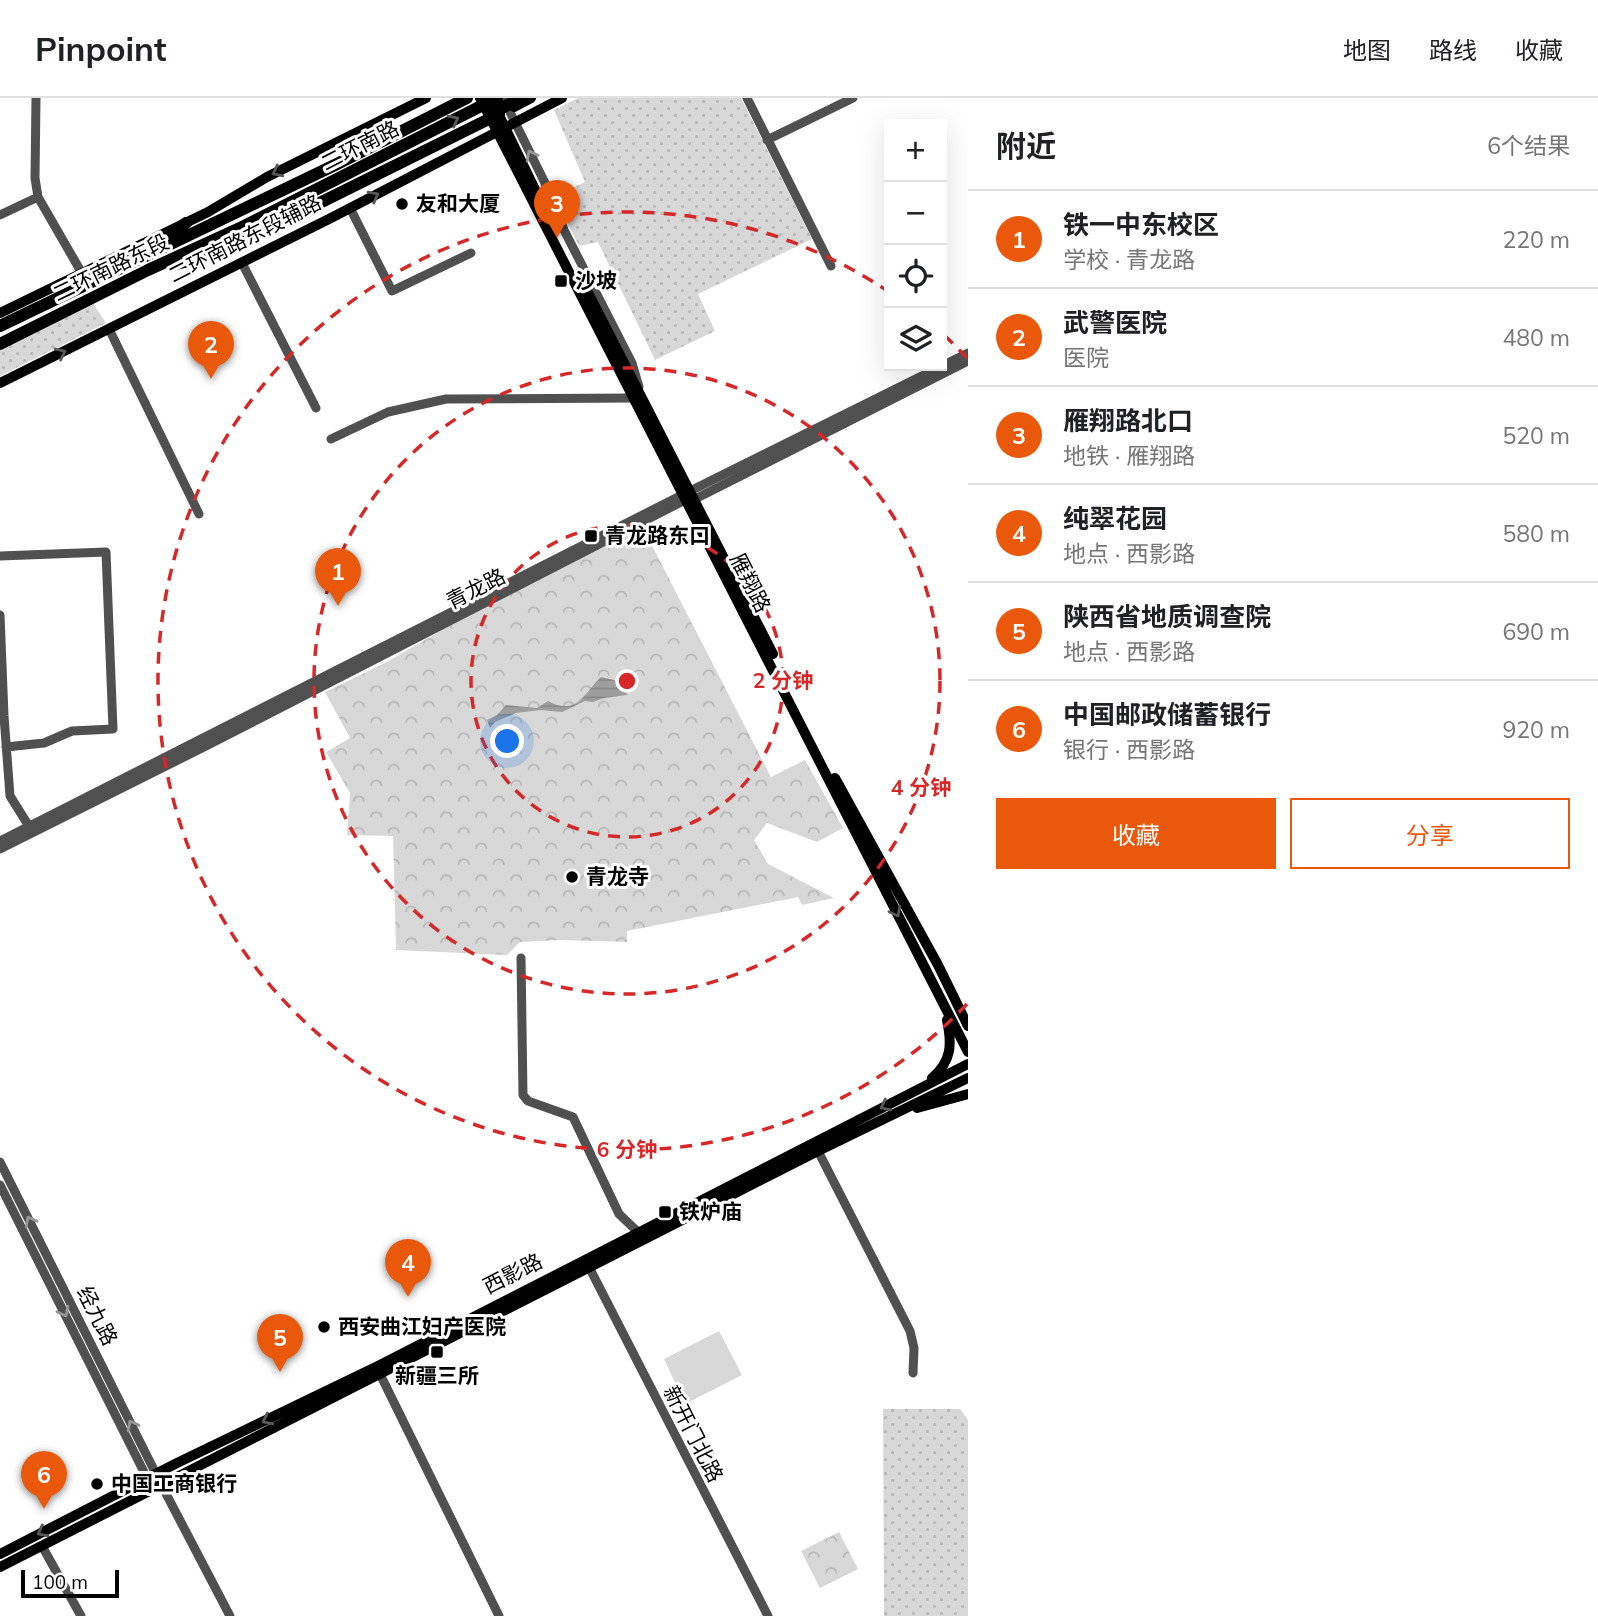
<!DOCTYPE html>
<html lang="zh">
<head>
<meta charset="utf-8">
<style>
  :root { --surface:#fff; --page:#f2f2f2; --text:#202124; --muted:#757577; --line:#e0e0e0; --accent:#ea580c }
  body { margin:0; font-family:Mulish,"Noto Sans SC",sans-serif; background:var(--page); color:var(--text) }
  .controls { position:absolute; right:21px; top:21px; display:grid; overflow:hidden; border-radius:0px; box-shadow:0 7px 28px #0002 }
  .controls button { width:63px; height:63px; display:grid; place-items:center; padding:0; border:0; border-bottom:2px solid var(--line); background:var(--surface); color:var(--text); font:35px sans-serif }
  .scale { position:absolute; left:21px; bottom:18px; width:98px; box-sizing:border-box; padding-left:7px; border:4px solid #000; border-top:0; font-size:19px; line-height:24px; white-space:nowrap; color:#000; -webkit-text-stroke:5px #fff; paint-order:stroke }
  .you { position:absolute; left:508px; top:644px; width:24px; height:24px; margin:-18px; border:5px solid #fff; border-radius:50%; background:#1a73e8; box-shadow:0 0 0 10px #1a73e833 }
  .badge { display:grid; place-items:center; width:46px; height:46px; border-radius:50%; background:var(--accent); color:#fff; font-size:23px; font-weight:700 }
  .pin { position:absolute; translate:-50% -58px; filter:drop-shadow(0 2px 4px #0008) }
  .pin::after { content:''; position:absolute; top:37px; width:24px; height:21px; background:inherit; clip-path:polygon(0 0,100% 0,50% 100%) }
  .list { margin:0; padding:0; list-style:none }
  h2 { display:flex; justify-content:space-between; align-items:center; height:91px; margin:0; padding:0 28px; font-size:30px }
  h2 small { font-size:23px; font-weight:400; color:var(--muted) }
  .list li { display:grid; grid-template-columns:46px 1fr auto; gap:21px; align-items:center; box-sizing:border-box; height:98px; padding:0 28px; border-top:2px solid var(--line) }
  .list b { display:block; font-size:26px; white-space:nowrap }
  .list p { margin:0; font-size:23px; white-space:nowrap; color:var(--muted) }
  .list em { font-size:23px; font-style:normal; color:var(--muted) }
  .actions { display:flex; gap:14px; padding:21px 28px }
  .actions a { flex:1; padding:16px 0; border:2px solid var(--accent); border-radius:0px; text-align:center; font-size:24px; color:var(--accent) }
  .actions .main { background:var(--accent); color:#fff }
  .icon { flex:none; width:38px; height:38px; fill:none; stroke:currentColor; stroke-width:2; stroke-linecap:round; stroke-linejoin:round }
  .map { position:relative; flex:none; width:968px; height:1518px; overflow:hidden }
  header { display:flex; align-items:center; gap:42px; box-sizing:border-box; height:98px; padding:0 35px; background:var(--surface); border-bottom:2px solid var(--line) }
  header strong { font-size:33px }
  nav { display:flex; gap:38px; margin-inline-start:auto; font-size:24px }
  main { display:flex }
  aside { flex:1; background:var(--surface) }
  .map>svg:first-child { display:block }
  .grass { fill:url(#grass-dots) }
  .park { fill:url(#park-crowns) }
  .pitch { fill:#d7d7d7 }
  .water { fill:url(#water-rules) }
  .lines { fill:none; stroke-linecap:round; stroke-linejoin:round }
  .minor { stroke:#505050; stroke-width:9 }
  .major { stroke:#000; stroke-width:10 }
  .highway { stroke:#000; stroke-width:12 }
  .oneway { stroke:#595959 }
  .oneway2 { stroke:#969696 }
  .ring { fill:none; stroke:#d62828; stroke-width:3.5; stroke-dasharray:12 9 }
  .poi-dot { fill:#000; stroke:#fff; stroke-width:2.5 }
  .labels { text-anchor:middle; stroke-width:6; stroke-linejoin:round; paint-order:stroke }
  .street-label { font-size:21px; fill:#000; stroke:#fff }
  .poi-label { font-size:21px; font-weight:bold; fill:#000; stroke:#fff; text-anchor:start }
  .centre { fill:#d62828; stroke:#fff; stroke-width:3.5 }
  .ring-label { font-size:21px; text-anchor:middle; font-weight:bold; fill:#d62828; stroke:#fff; stroke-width:6; stroke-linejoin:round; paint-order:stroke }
</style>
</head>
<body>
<header>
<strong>Pinpoint</strong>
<nav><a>地图</a><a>路线</a><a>收藏</a></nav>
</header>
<main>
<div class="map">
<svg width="968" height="1518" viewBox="0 0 968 1518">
  <defs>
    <pattern id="grass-dots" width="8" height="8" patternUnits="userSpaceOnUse" patternTransform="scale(1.75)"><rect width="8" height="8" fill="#d7d7d7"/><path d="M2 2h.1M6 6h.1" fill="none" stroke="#b7b7b7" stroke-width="1.8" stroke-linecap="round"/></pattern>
    <pattern id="park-crowns" width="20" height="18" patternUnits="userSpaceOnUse" patternTransform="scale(1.75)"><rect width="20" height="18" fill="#d7d7d7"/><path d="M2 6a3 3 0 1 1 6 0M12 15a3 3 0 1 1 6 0" fill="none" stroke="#b7b7b7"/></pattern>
    <pattern id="water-rules" width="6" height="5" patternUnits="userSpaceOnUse" patternTransform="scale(1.75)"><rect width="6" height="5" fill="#9e9e9e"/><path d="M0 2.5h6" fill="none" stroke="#868686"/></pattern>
  </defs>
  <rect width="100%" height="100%" fill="#fff"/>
  <path class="grass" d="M 578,0 L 741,0 L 812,141 L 698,196 L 715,233 L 655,262 L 598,144 L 579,148 L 555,99 L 585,84 L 554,12 Z
    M 92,204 L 106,225 L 0,278 L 0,251 Z
    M 883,1311 L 960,1311 L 968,1322 L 968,1518 L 884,1518 Z"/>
  <path class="park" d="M 643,430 L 771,679 L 805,662 L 843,730 L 817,744 L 767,725 L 754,742 L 768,766 L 834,800 L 802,807 L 798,799 L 627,833 L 627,844 L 561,842 L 520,844 L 507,857 L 396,852 L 393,738 L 347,737 L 350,695 L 326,654 L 350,640 L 325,594 L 385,565 L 492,503 Z
    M 839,1434 L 858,1471 L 820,1490 L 801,1453 Z"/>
  <path class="pitch" d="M 719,1233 L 742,1277 L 685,1306 L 664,1261 Z"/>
  <path class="water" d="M 601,579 L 614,582 L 627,592 L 627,597 L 604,600 L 593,604 L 585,603 L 562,614 L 540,612 L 516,615 L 495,624 L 490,630 L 487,622 L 497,617 L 506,607 L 537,610 L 548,603 C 577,619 584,595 601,579 Z"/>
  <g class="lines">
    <path class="minor" d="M 36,0 L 35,80 L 38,99 L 87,184
      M 747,0 L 831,168
      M 505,4 L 546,87 L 564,132 L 632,265 L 639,289
      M 767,42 L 853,0
      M 350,110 L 392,193 L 471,155
      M 0,117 L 38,99
      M 242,165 L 316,310
      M 109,231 L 199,416
      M 331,341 L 388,314 L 446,301 L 633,300
      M 0,458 L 106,454 L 113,631 L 72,633 L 44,645 L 6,649
      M 0,517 L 4,618 L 10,698 L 32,733
      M 0,743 L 682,397 L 968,255
      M 0,751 L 206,648 L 687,401 L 695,401 L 968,263
      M 521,860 L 523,997 L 528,1003 L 573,1019 L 619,1116 L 638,1134
      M 818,1053 L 910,1233 L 914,1250 L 913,1275
      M 0,1064 L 162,1388 L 230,1518
      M 0,1087 L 150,1386
      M 589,1169 L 768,1518
      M 377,1270 L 499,1518
      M 42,1448 L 81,1518"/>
    <path class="major" d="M 480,0 L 968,954
      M 495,9 L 541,104
      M 514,9 L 531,0
      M 581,181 L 773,556
      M 0,215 L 208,114 L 267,79 L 426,0
      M 0,285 L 331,120 L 562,0
      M 835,680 L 938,867 L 968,928
      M 932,980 C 952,963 952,946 947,922
      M 917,1010 L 968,996
      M 0,1456 L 177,1365 L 380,1267 L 968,966
      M 0,1469 L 818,1053 L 968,980"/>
    <path class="highway" d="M 490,16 L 521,0
      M 161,144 L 186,125
      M 172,167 L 193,162 L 235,147 L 499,16
      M 0,228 L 337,66 L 467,0
      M 0,246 L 148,172 L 240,130 L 497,0"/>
  </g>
  <defs><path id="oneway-chevron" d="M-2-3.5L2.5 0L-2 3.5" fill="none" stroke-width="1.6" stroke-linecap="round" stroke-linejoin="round" transform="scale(1.75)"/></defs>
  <g class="oneway">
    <use href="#oneway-chevron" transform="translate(454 22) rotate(-27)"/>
    <use href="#oneway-chevron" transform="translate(277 74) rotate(153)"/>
    <use href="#oneway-chevron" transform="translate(374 98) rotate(-28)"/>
    <use href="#oneway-chevron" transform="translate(61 255) rotate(-26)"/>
    <use href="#oneway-chevron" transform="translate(896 814) rotate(63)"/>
    <use href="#oneway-chevron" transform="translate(885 1008) rotate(153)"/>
    <use href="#oneway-chevron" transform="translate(267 1322) rotate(154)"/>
    <use href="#oneway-chevron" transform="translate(42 1434) rotate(153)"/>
  </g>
  <g class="oneway2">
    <use href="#oneway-chevron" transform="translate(531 57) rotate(-117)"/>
    <use href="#oneway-chevron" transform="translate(30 1123) rotate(-117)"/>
    <use href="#oneway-chevron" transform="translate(64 1214) rotate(63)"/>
    <use href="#oneway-chevron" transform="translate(132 1327) rotate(-117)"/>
  </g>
  <g class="ring">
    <circle cx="627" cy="583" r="156"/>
    <circle cx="627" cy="583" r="313"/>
    <path d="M967 906A469 469 0 1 1 886 192M944 237A469 469 0 0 1 967 260"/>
  </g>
  <g class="poi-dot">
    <circle cx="402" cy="106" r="7"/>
    <rect x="554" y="176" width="14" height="14" rx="3.5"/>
    <rect x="584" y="431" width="14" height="14" rx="3.5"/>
    <circle cx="572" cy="779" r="7"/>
    <rect x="658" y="1107" width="14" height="14" rx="3.5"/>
    <circle cx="324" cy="1229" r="7"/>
    <rect x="430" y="1247" width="14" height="14" rx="3.5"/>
    <circle cx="97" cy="1386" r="7"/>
  </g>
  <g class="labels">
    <g class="street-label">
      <text transform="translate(360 48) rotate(-27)" y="7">二环南路</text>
      <text transform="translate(245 141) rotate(-27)" y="7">二环南路东段辅路</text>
      <text transform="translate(111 170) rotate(-26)" y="7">二环南路东段</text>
      <text transform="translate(750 485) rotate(63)" y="7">雁翔路</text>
      <text transform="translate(476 491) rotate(-27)" y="7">青龙路</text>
      <text transform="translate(513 1176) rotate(-27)" y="7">西影路</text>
      <text transform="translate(97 1218) rotate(63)" y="7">经九路</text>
      <text transform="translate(693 1336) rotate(63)" y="7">新开门北路</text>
    </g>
    <g class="poi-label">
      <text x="416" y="113">友和大厦</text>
      <text x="575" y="190">沙坡</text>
      <text x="605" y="445">青龙路东口</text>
      <text x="586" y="786">青龙寺</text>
      <text x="679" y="1121">铁炉庙</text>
      <text x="338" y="1236">西安曲江妇产医院</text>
      <text x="437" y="1285" text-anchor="middle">新疆三所</text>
      <text x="111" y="1393">中国工商银行</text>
    </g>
  </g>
  <circle cx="627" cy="583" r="10" class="centre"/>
  <g class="ring-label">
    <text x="783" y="590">2 分钟</text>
    <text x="921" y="697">4 分钟</text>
    <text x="627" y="1059">6 分钟</text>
  </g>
</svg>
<div class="controls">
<button>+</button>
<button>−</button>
<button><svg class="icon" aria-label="locate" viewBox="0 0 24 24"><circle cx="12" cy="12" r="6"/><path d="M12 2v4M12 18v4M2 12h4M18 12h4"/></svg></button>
<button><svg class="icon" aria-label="layers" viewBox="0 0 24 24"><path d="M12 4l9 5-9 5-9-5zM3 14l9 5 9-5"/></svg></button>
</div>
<div class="scale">100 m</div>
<div class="you"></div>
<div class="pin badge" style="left:338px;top:508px">1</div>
<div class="pin badge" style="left:211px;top:281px">2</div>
<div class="pin badge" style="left:557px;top:140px">3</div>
<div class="pin badge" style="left:408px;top:1199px">4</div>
<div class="pin badge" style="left:280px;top:1274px">5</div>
<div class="pin badge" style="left:44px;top:1411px">6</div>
</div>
<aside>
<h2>附近<small>6个结果</small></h2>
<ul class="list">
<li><span class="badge">1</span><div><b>铁一中东校区</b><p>学校 · 青龙路</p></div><em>220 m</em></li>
<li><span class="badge">2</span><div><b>武警医院</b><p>医院</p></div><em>480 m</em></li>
<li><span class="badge">3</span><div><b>雁翔路北口</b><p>地铁 · 雁翔路</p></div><em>520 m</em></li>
<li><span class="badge">4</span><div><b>纯翠花园</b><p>地点 · 西影路</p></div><em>580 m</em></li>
<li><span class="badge">5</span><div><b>陕西省地质调查院</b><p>地点 · 西影路</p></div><em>690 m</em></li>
<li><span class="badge">6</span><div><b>中国邮政储蓄银行</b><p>银行 · 西影路</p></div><em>920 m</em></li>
</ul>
<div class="actions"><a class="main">收藏</a><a>分享</a></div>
</aside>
</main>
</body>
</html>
